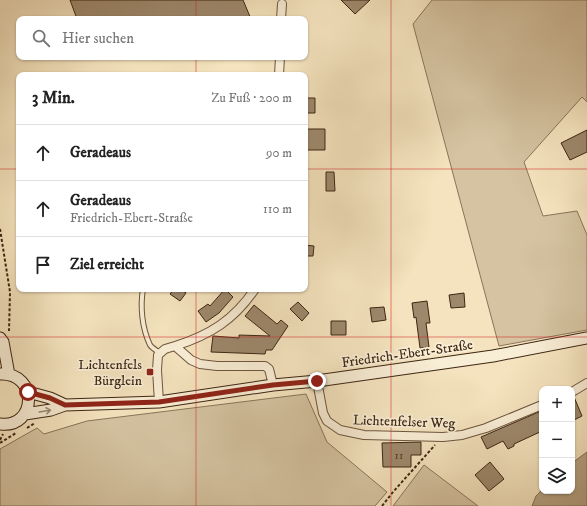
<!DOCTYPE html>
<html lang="de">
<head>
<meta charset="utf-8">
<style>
  :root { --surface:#fff; --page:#f2f2f2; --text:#222; --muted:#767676; --line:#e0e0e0 }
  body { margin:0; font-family:"IM FELL DW Pica",serif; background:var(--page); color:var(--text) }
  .controls { position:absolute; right:12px; bottom:12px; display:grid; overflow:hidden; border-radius:8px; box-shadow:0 1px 3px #0004 }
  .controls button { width:36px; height:36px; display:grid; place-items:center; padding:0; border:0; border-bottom:1px solid var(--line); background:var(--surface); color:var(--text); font:20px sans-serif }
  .stop { position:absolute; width:12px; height:12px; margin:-9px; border:3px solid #8f2418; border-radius:50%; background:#fff }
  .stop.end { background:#8f2418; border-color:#fff; box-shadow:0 1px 4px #0008 }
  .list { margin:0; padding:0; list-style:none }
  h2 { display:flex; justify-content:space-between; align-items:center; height:52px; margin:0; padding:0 16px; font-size:17px }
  h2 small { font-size:13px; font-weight:400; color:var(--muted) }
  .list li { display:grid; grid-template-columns:26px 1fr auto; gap:12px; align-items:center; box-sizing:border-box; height:56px; padding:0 16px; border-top:1px solid var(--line) }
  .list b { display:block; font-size:15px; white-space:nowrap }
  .list p { margin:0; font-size:13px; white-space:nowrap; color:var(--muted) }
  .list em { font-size:13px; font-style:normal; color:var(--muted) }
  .icon { flex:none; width:22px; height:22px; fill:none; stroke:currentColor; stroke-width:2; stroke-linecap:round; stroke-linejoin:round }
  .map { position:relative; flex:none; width:587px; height:506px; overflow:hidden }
  .search { position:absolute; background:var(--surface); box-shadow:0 1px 3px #0004; left:16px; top:16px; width:292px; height:44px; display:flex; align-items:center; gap:10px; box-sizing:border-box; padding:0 14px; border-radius:8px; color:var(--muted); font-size:15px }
  .panel { position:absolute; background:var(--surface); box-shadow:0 1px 3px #0004; left:16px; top:72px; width:292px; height:220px; border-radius:8px }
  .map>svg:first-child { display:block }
  .green { fill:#d5c3a1; stroke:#8a745a }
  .water { fill:#b6a384; stroke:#867157 }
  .building { fill:#9d886c; stroke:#3e2613 }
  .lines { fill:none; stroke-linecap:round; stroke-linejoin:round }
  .lane-casing { stroke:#6c553e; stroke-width:6 }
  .street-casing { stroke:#6c553e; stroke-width:10 }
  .secondary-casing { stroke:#3e2613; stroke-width:13 }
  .path { stroke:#3e2613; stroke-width:2; stroke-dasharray:3 2; stroke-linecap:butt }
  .lane { stroke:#f8edd5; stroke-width:4 }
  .street { stroke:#f8edd5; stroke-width:8 }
  .secondary { stroke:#f8edd5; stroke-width:11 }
  .oneway { stroke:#9b8a74 }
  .route { stroke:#8f2418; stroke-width:5 }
  .grid { fill:none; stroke:#d62828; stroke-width:1; stroke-opacity:0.55 }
  .poi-dot { fill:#8f2418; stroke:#f8edd5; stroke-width:1.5 }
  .labels { text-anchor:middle; stroke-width:3.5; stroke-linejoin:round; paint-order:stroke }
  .number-label { font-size:12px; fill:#563e29 }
  .street-label { font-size:14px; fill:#3e2613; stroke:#f8edd5 }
  .poi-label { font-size:14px; fill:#3e2613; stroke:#f8edd5; text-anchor:end }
</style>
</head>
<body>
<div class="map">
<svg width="587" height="506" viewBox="0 0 587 506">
  <rect width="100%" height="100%" fill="#f4e3be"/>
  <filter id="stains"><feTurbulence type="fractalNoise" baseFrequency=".005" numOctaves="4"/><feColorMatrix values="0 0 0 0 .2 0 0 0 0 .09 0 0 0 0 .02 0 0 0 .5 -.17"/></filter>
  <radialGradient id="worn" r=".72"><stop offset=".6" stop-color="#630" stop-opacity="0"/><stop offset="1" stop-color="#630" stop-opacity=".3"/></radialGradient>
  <path class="green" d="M 432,0 L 587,0 L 587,102 L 582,97 L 524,162 L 543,216 L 577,211 L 587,235 L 587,330 L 499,346 L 413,24 Z
    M 306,394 L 327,442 L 387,492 L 375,506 L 0,506 L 0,449 L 37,428 L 44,434 L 87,421 Z
    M 424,465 L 478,506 L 393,506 Z"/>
  <path class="water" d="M 587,452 L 587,506 L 532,506 L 536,496 L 542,490 L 572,491 L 572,463 Z"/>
  <path class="building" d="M 70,0 L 243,0 L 251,19 L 77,19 Z
    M 341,0 L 370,0 L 355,14 Z
    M 305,98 L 315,98 L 315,113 L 305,113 Z
    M 305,129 L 325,129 L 325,150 L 305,150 Z
    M 587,130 L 587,152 L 570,160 L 561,143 Z
    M 326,172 L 334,172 L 335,191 L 326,191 Z
    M 305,245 L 314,246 L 313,256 L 305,256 Z
    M 174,289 L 181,289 L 186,293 L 180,301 L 170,294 Z
    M 225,289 L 233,297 L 219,313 L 206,322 L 198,311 L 208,304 L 210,306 Z
    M 464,293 L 465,307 L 451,308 L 449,295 Z
    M 427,301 L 430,323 L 426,323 L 429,347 L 420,348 L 416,317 L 414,318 L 412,303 Z
    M 298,302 L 309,313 L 302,321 L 290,309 Z
    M 254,305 L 277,324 L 281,320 L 288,326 L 272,350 L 266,350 L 265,354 L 211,352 L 213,336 L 239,338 L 239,335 L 270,336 L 245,316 Z
    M 384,307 L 386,320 L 372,322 L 370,308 Z
    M 331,321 L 346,321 L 346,335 L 331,335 Z
    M 572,397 L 574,397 L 582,416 L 572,421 Z
    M 541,411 L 542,431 L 514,444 L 514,446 L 508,449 L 503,441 L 487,449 L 481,437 Z
    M 421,442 L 421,455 L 411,455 L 411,467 L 383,467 L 382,443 Z
    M 490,462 L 504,479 L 489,491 L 475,475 Z"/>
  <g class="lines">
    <defs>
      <path id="lane" d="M 143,289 C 140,307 142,328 150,345 C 152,348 157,351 160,353"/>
      <path id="street" d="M 281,19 L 282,4
        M 279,75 L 280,57
        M 175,346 C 210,335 234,320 255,289
        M 317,381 L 323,413 L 327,421 L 340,430 L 364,435 L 443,437 L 462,435 L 486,428 L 542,405
        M 572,392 L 587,383
        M 159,402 L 157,370 L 158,355 L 165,349 L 175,346 L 191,360 L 200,364 L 217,366 L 265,366 L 269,369 L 273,385"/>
      <path id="secondary" d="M 0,338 L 3,342 L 9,375
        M 0,374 C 39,372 37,429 0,424
        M 28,392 L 50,398 L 65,405
        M 25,414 L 51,410 L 65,405 L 159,402 L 273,385 L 317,381 L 493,356 L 587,338"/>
    </defs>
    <use href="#lane" class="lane-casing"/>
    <use href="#street" class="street-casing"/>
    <use href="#secondary" class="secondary-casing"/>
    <path class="path" d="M 0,229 L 10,292 L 9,331
      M 27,428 L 35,423
      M 0,440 L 3,434
      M 0,443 L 16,433
      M 382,506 L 393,492 L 435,445"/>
    <use href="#lane" class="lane"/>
    <use href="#street" class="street"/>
    <use href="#secondary" class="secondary"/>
  </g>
  <defs><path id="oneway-shaft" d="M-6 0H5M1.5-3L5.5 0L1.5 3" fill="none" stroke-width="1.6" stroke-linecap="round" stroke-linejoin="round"/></defs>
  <use class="oneway" href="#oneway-shaft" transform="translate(45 411) rotate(-9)"/>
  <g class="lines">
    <path class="route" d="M 28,392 L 50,398 L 65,405 L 159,402 L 273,385 L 317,381"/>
  </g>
  <path class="grid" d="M 196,0 L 196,19M 391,0 L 391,506M 196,57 L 196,75M 0,169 L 19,169M 305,169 L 587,169M 196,289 L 196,506M 0,337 L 587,337"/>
  <rect class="poi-dot" x="146" y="368" width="8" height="8" rx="2"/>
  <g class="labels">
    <g class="number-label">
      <text x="399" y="459">11</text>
    </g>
    <g class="street-label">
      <text transform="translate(407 353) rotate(-8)" y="5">Friedrich-Ebert-Straße</text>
      <text transform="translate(404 421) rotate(2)" y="5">Lichtenfelser Weg</text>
    </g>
    <g class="poi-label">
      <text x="142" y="369">Lichtenfels<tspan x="142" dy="16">Bürglein</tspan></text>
    </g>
  </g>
  <rect width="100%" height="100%" filter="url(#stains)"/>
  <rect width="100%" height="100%" fill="url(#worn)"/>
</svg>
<div class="controls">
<button>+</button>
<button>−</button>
<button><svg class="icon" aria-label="layers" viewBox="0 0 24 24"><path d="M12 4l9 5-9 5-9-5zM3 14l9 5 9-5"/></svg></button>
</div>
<div class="stop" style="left:28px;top:392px"></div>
<div class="stop end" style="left:317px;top:381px"></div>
<div class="search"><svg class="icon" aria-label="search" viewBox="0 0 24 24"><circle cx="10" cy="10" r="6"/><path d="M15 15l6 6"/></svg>Hier suchen</div>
<section class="panel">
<h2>3 Min.<small>Zu Fuß · 200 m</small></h2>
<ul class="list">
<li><svg class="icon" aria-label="ahead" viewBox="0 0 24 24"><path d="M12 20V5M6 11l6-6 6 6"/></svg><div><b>Geradeaus</b></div><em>90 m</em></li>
<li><svg class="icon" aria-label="ahead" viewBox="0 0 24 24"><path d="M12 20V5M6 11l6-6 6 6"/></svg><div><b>Geradeaus</b><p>Friedrich-Ebert-Straße</p></div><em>110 m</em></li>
<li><svg class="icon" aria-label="arrive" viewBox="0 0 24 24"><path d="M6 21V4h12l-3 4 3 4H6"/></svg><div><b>Ziel erreicht</b></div></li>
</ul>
</section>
</div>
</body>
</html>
